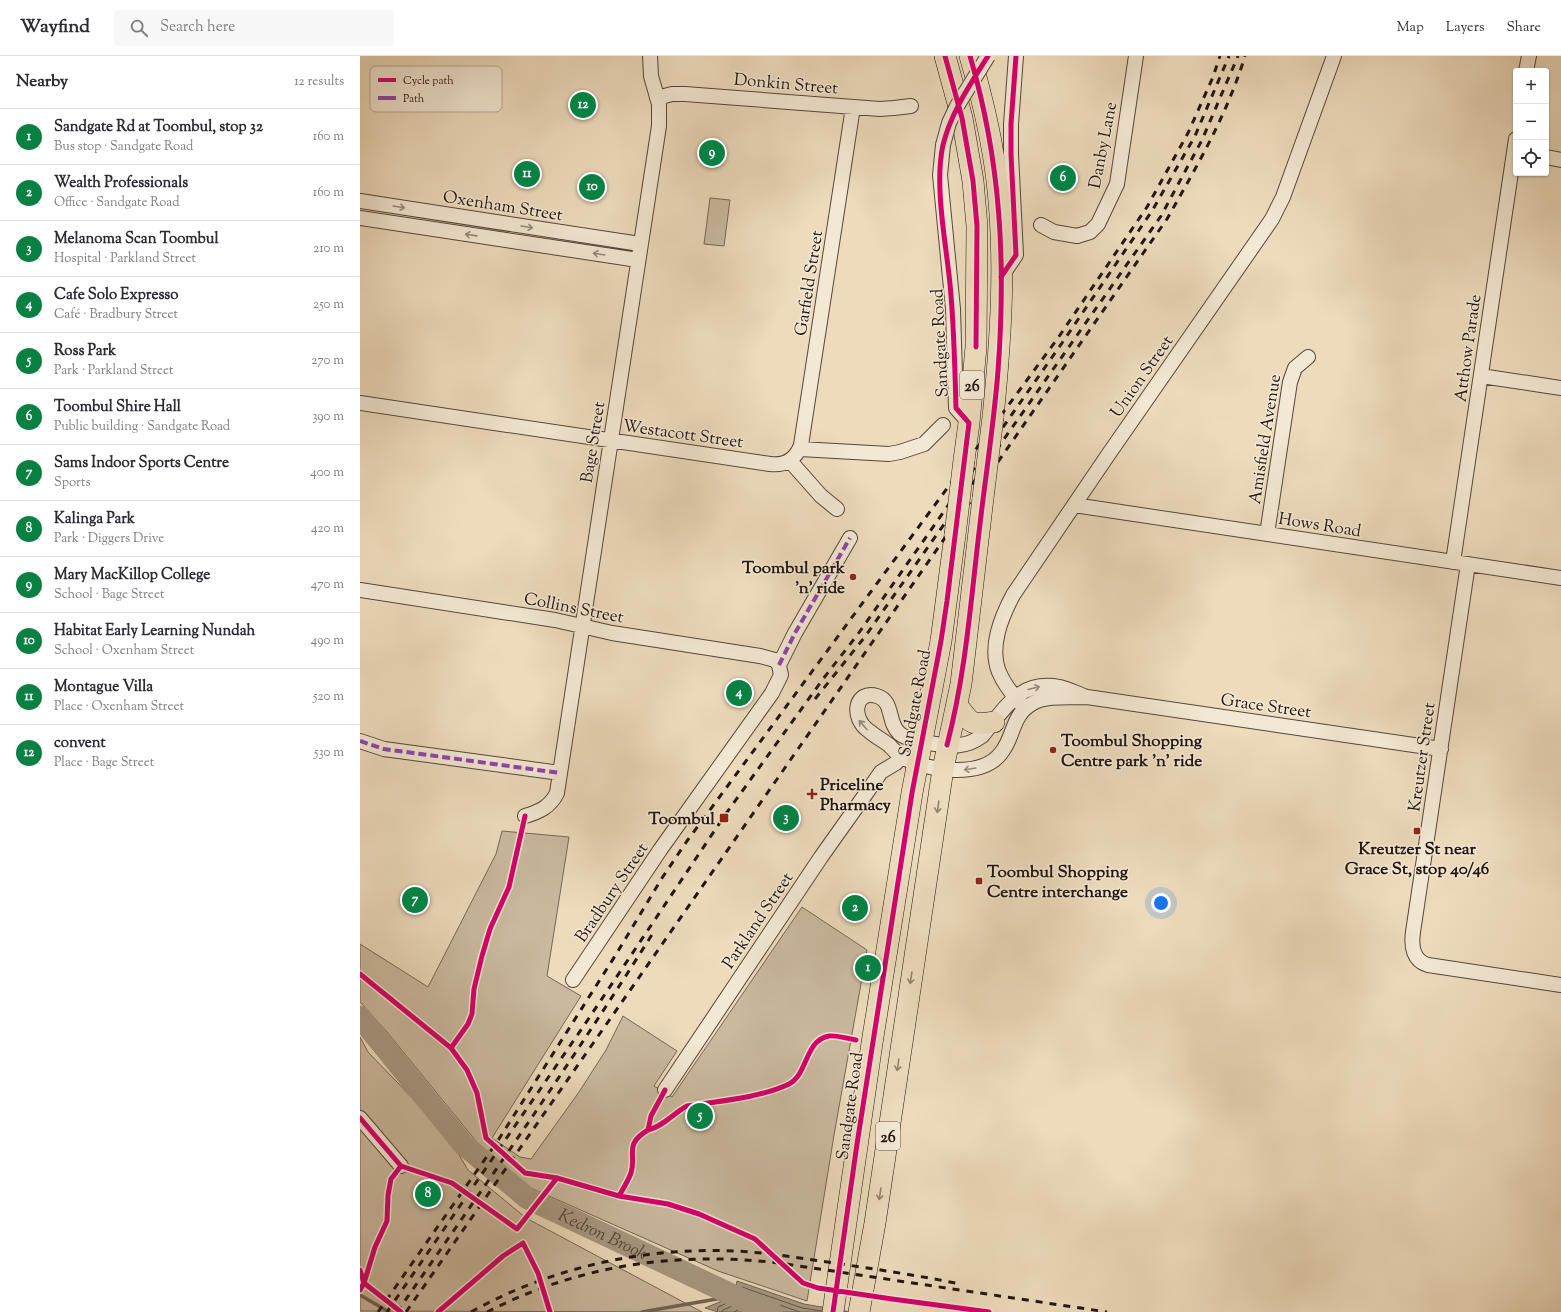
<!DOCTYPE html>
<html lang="en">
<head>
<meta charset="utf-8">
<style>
  :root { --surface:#fff; --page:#f7f7f7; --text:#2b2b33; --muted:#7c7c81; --line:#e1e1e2; --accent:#0b8043 }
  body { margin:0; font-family:"Sorts Mill Goudy",serif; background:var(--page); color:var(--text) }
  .controls { position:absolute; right:12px; top:12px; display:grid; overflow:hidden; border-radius:4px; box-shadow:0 1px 3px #0004 }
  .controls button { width:36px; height:36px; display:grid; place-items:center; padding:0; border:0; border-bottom:1px solid var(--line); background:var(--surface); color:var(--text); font:20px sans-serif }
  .you { position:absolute; left:801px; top:847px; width:14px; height:14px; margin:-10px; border:3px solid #fff; border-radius:50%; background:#1a73e8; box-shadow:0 0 0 6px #1a73e833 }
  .badge { display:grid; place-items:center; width:26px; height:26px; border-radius:50%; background:var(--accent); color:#fff; font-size:13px; font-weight:700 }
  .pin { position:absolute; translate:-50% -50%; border:2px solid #fff; box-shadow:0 1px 4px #0006 }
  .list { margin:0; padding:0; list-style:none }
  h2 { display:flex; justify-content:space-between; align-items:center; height:52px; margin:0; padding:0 16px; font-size:17px }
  h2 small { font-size:13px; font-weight:400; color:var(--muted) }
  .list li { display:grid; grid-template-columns:26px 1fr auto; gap:12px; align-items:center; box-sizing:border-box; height:56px; padding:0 16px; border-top:1px solid var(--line) }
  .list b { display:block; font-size:15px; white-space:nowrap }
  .list p { margin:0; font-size:13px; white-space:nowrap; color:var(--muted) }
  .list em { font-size:13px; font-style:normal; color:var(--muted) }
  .icon { flex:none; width:22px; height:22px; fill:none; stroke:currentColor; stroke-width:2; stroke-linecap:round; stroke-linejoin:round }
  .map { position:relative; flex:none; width:1201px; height:1256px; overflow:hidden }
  header { display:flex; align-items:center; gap:24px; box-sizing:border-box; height:56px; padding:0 20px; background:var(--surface); border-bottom:1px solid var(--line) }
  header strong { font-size:19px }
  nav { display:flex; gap:22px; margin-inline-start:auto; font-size:14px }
  .search { width:280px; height:36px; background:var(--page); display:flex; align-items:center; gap:10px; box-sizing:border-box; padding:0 14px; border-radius:4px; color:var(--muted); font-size:15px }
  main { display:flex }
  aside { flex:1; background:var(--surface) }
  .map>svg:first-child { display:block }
  .green { fill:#cab99f; stroke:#766758 }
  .water { fill:#a89882; stroke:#726455 }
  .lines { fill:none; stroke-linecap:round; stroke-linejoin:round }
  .shore { stroke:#65564a; stroke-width:1 }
  .stream { stroke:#726455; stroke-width:3.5 }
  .river { stroke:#a89882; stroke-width:22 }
  .minor-casing { stroke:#55463c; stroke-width:16 }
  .highway-casing { stroke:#221511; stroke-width:22 }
  .minor { stroke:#f3e8d3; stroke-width:14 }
  .highway { stroke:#eddbbc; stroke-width:21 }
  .rail { stroke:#221511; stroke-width:3; stroke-dasharray:7 7; stroke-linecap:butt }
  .minor-bridge-casing { stroke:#55463c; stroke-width:16; stroke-linecap:butt }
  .highway-bridge-casing { stroke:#221511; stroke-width:22; stroke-linecap:butt }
  .minor-bridge { stroke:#f3e8d3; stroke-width:14 }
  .highway-bridge { stroke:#eddbbc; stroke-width:21 }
  .quiet { stroke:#8e44ad; stroke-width:4; stroke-dasharray:8 4; stroke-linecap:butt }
  .cycleway-casing { stroke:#f3e8d3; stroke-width:8 }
  .cycleway { stroke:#d6006c; stroke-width:5 }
  .oneway { stroke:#95897c }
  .oneway2 { stroke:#92826f }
  .poi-dot { fill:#8f2418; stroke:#f3e8d3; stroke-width:1.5 }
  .labels { text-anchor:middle; stroke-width:3; stroke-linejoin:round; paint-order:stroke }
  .shield { fill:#f3e8d3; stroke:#61544b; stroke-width:1 }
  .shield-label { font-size:16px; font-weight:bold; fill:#221511 }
  .street-label { font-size:17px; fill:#221511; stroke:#f3e8d3 }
  .poi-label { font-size:17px; font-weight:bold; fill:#221511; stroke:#f3e8d3; text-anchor:start }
  .water-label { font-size:18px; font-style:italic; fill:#58493e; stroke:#f3e8d3 }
  .key { fill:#f3e8d3; stroke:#b4a999; stroke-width:1 }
  .key-label { font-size:11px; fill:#221511 }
</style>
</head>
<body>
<header>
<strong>Wayfind</strong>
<div class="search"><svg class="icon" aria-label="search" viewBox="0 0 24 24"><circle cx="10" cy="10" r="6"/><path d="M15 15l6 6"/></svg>Search here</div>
<nav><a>Map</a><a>Layers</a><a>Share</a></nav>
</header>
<main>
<aside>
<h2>Nearby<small>12 results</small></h2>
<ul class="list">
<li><span class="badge">1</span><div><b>Sandgate Rd at Toombul, stop 32</b><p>Bus stop · Sandgate Road</p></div><em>160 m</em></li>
<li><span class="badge">2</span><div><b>Wealth Professionals</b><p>Office · Sandgate Road</p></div><em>160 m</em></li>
<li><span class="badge">3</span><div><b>Melanoma Scan Toombul</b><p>Hospital · Parkland Street</p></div><em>210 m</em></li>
<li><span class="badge">4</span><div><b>Cafe Solo Expresso</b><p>Café · Bradbury Street</p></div><em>250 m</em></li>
<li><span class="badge">5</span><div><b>Ross Park</b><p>Park · Parkland Street</p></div><em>270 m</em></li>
<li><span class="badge">6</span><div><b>Toombul Shire Hall</b><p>Public building · Sandgate Road</p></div><em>390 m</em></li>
<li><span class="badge">7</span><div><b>Sams Indoor Sports Centre</b><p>Sports</p></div><em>400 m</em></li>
<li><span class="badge">8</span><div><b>Kalinga Park</b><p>Park · Diggers Drive</p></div><em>420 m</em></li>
<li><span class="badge">9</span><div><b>Mary MacKillop College</b><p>School · Bage Street</p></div><em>470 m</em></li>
<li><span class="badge">10</span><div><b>Habitat Early Learning Nundah</b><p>School · Oxenham Street</p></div><em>490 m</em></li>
<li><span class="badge">11</span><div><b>Montague Villa</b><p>Place · Oxenham Street</p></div><em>520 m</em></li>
<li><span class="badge">12</span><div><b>convent</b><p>Place · Bage Street</p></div><em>530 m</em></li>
</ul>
</aside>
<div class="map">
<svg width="1201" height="1256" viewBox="0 0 1201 1256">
  <rect width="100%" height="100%" fill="#eddbbc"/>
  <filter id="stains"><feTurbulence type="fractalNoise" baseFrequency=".005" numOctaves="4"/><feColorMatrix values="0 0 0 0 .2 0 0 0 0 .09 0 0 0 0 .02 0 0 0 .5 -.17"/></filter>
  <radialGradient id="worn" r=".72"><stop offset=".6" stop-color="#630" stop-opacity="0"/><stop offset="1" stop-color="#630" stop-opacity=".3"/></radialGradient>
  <path class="green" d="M 350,142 L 370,144 L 364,190 L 344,188 Z
    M 142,775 L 209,781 L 187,920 L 221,940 L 132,1082 L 160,1101 L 171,1103 L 219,1036 L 246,994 L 263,960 L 317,995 L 294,1030 L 312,1041 L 442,851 L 507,894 L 474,1079 L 447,1245 L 358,1215 L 171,1132 L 120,1090 L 27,976 L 0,946 L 0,888 L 68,931 L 136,798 Z
    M 0,981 L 8,996 L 86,1077 L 108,1114 L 166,1162 L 342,1256 L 0,1255 Z"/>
  <path class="water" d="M 377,1225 L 444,1248 L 491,1256 L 358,1256 L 345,1252 L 374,1240 Z"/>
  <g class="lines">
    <path class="shore" d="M 357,1256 L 358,1251 L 376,1243 L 380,1232 L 382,1231 L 442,1252 L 462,1255
      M 362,1256 L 363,1254 L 379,1247 L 385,1237 L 440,1256
      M 374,1256 L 382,1252 L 389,1245 L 421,1256"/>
    <path class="stream" d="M 0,1239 L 29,1256
      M 282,1256 L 374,1240"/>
    <path class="river" id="s1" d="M 0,961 L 103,1088 L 167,1142 L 398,1251 L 412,1256"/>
    <defs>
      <path id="minor" d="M 1166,15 L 1169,0
        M 297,42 L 312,38 L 325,38 L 520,53 L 534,52 L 551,50
        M 583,89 L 580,119 L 593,253 L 596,352 L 609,367
        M 1186,101 L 1201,104
        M 0,145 L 280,188
        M 0,162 L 278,204
        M 681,169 L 694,176 L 717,180 L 730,176 L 738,168 L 757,128 L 776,0
        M 641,221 L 656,199 L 651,98 L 651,68 L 656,0
        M 1121,320 L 1201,332
        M 0,347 L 410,408 C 425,410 436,403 441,389 L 493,51
        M 440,393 L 529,398 L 540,396 L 564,388 L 583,369
        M 430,405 L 461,440 L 477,453
        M 714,449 L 1201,522
        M 907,478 L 930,326 L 935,312 L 948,301
        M 1093,506 L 1156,83
        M 1108,508 L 1053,876 C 1051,890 1053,905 1068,909 L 1201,929
        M 0,534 L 195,564 L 252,577 L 400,600 L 415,604 L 419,609
        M 727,641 C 711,642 687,639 673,647 C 651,659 655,680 641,697 C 622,723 566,715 542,701 C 537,698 533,693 529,689 C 522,684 515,680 509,675 C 490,662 495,633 517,640 C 534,645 527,666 539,677 C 547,685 588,691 600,689 C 609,688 615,685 622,680 C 645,653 659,623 700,631 C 709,633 718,638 727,641 L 1081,693
        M 660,647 C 652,638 644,628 639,616 C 629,591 641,562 653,539 L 748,399 L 912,163 L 923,141 L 974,0
        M 0,685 L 24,693 L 200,717
        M 165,760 C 179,756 190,751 197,737 L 299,70 L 299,48 L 291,20 L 290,0
        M 213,924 L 300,794 L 412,637 L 421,619 L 419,609 L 435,577 L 490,482
        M 305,1034 L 461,801 L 505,739 L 521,716 L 536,707 L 541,700
        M 0,1062 L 41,1110"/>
      <path id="highway" d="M 585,0 L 602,62 L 613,125 L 617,170 L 616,291 L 609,367 L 604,404
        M 610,0 C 622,41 632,82 637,125 C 646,203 641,283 633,361
        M 597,649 C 611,667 610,670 634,666
        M 473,1256 L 512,987 L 552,737 L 581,585 L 595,479
        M 499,1256 L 515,1167 L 583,713 L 601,628 L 623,442"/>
    </defs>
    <use href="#minor" class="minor-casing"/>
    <use href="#highway" class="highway-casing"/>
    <use href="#minor" class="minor"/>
    <use href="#highway" class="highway"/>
    <path class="rail" d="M 455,643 L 504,582 L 801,160 L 842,84 L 878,0
      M 18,1256 L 137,1086 L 255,900 L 302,822 L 327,785 L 698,282 L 787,151 L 828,77 L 853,21 L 860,0
      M 27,1256 L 225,968 L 365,759 L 463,623 L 498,578 L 702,287 L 792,155 L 835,80 L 869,0
      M 37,1256 C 124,1131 212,1006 293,877
      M 46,1256 L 807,163 C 837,110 867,59 885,0
      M 111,1256 C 192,1211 284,1191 376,1195 C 411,1197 446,1203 481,1208 C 521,1214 561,1220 600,1228
      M 127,1256 C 219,1209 316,1195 419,1207 L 747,1256"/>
    <defs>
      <path id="minor-bridge" d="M 583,89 L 589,67 L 597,50 L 628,0"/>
      <path id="highway-bridge" d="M 623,442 L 633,361
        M 595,479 L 604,404"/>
    </defs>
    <use href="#minor-bridge" class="minor-bridge-casing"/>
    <use href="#highway-bridge" class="highway-bridge-casing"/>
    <use href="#minor-bridge" class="minor-bridge"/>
    <use href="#highway-bridge" class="highway-bridge"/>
    <path class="quiet" d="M 419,609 L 435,577 L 490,482
      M 0,685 L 24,693 L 200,717"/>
    <defs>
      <path id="cycleway" d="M 585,0 L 602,62 L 613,125 L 617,170 L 616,291
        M 641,221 L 656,199 L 651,98 L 651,68 L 656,0
        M 587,689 C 606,617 611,542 620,468 C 626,417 634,366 638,315 C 646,206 641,106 610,0
        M 0,918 L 91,992 L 107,1014 L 117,1037 L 126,1082 L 165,1117 L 197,1122 L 259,1140 L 308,1148 L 339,1158 L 395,1183 L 443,1227 L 458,1232 L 532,1243 L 629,1256
        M 91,992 L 108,968 L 112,958 L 114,933 L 122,900 L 130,873 L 149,831 L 165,760
        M 0,1062 L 41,1110
        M 288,1074 C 304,1070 312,1058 327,1050 C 358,1045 400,1042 429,1028 C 448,1018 445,984 469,980 C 477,979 489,983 496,984
        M 41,1110 L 92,1127 L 157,1173 L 197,1122
        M 259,1140 C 263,1133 268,1125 271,1117 C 277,1098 263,1089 288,1074 L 291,1060 L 305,1034
        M 0,1214 L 4,1227 L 41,1256
        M 0,1234 L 4,1227 L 15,1191 L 27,1165 L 28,1139 L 31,1123 L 41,1110
        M 78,1256 L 143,1200 L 163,1187 L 178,1217 L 190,1256
        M 473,1256 L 497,1088 L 552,737 L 581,585 L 587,545 L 609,367 L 596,352 C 595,311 594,269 590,228 C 586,187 574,129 583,89 C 591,56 610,29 628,0"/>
    </defs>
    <use href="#cycleway" class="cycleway-casing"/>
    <use href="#cycleway" class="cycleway"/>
  </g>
  <defs><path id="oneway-shaft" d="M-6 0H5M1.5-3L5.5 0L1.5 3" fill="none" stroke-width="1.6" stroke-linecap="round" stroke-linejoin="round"/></defs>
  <g class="oneway">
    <use href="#oneway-shaft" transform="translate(39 151) rotate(9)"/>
    <use href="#oneway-shaft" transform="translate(167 171) rotate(9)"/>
    <use href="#oneway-shaft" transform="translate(111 179) rotate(-172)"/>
    <use href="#oneway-shaft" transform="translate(239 198) rotate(-171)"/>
    <use href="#oneway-shaft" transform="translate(674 632) rotate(-14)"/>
    <use href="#oneway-shaft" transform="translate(503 669) rotate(-131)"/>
    <use href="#oneway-shaft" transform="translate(610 713) rotate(171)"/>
  </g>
  <g class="oneway2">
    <use href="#oneway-shaft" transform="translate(578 751) rotate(98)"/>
    <use href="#oneway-shaft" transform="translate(551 922) rotate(99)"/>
    <use href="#oneway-shaft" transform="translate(538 1009) rotate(98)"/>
    <use href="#oneway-shaft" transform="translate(520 1138) rotate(99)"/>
  </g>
  <g class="poi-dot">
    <circle cx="493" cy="521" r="4"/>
    <circle cx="693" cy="694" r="4"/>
    <path d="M450 732h4v4h4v4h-4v4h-4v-4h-4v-4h4z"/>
    <rect x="359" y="757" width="10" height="10" rx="2"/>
    <rect x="1053" y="771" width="8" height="8" rx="2"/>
    <rect x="615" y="821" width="8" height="8" rx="2"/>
  </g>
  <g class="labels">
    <g class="shield">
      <rect x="600" y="315" width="24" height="28" rx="3"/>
      <rect x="516" y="1066" width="24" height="28" rx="3"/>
    </g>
    <g class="shield-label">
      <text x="612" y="335">26</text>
      <text x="528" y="1086">26</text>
    </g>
    <g class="street-label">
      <text transform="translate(426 27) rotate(5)" y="6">Donkin Street</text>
      <text transform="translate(742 89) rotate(-79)" y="6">Danby Lane</text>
      <text transform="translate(143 149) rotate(9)" y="6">Oxenham Street</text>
      <text transform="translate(448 227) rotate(-81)" y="6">Garfield Street</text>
      <text transform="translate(579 287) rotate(-93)" y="6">Sandgate Road</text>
      <text transform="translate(1107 292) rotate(-82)" y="6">Atthow Parade</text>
      <text transform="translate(781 320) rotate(-55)" y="6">Union Street</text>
      <text transform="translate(323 377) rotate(8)" y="6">Westacott Street</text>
      <text transform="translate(904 383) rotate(-81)" y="6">Amisfield Avenue</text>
      <text transform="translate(232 386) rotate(-81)" y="6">Bage Street</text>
      <text transform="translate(960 468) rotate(9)" y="6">Hows Road</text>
      <text transform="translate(214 551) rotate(11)" y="6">Collins Street</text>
      <text transform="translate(554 647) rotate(-79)" y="6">Sandgate Road</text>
      <text transform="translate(906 649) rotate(8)" y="6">Grace Street</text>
      <text transform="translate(1061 701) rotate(-82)" y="6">Kreutzer Street</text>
      <text transform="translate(251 836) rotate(-56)" y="6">Bradbury Street</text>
      <text transform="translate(397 864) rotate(-56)" y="6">Parkland Street</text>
      <text transform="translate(489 1050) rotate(-82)" y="6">Sandgate Road</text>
    </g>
    <g class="poi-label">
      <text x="485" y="517" text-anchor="end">Toombul park<tspan x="485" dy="20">'n' ride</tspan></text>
      <text x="701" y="690">Toombul Shopping<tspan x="701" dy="20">Centre park 'n' ride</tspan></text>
      <text x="460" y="734">Priceline<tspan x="460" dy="20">Pharmacy</tspan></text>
      <text x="355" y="768" text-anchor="end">Toombul</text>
      <text x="1057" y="798" text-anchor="middle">Kreutzer St near<tspan x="1057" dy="20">Grace St, stop 40/46</tspan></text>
      <text x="627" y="821">Toombul Shopping<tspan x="627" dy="20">Centre interchange</tspan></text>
    </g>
    <g class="water-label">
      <text dy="6" stroke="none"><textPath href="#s1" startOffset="331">Kedron Brook</textPath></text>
    </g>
  </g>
  <rect x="10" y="10" width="132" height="46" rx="6" class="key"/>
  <rect x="18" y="22" width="18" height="4" fill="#d6006c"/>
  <rect x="18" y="40" width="18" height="4" fill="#8e44ad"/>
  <g class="key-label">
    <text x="43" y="28">Cycle path</text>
    <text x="43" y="46">Path</text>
  </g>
  <rect width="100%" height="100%" filter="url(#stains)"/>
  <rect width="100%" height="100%" fill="url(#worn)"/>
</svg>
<div class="controls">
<button>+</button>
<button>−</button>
<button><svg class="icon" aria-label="locate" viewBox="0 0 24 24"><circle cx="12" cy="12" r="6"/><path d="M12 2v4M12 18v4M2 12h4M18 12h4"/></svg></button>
</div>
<div class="you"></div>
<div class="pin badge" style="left:508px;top:912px">1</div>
<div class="pin badge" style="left:495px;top:852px">2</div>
<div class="pin badge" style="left:426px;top:762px">3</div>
<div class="pin badge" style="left:379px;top:637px">4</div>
<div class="pin badge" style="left:340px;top:1060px">5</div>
<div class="pin badge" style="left:703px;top:122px">6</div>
<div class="pin badge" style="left:55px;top:844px">7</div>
<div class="pin badge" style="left:68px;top:1138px">8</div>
<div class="pin badge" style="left:352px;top:97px">9</div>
<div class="pin badge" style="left:232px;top:131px">10</div>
<div class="pin badge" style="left:167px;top:118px">11</div>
<div class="pin badge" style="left:223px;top:49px">12</div>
</div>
</main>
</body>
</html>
